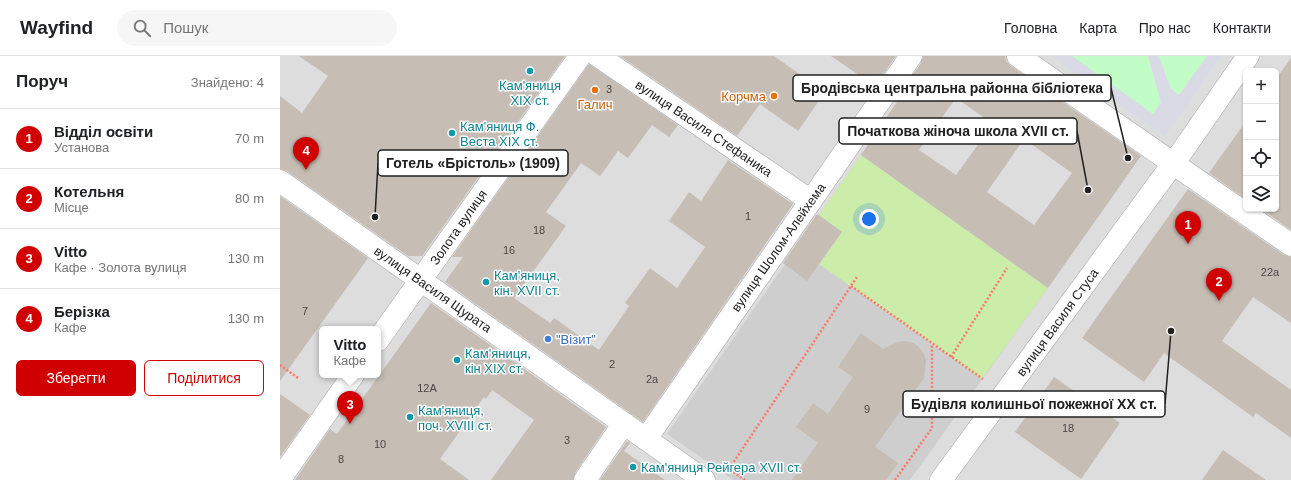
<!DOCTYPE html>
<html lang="uk">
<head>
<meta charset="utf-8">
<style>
  :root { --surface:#fff; --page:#f6f6f6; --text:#202124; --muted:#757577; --line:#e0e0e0; --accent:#d00002 }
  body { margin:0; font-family:Helvetica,sans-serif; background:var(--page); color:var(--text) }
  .controls { position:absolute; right:12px; top:12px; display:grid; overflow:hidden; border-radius:6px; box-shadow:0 1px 3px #0004 }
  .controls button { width:36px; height:36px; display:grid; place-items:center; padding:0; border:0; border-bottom:1px solid var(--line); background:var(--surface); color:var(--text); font:20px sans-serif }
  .you { position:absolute; left:589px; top:163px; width:14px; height:14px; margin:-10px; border:3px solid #fff; border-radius:50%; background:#1a73e8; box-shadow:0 0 0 6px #1a73e833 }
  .badge { display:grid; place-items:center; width:26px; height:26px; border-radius:50%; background:var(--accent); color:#fff; font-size:13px; font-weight:700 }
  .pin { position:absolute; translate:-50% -33px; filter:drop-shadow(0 1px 2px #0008) }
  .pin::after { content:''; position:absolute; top:21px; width:14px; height:12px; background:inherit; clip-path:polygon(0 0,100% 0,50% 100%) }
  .popup { position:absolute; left:39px; top:270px; width:62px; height:52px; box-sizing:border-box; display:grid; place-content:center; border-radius:6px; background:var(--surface); filter:drop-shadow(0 1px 3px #0005); font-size:13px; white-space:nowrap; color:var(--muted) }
  .popup b { font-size:15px; color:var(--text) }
  .popup::after { content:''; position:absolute; left:50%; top:100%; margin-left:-8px; border:8px solid transparent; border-top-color:var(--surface) }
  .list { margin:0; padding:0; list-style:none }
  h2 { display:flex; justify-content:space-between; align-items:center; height:52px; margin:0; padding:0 16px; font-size:17px }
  h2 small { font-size:13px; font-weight:400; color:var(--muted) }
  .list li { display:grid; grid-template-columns:26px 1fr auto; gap:12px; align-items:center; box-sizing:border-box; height:60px; padding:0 16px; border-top:1px solid var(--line) }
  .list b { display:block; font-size:15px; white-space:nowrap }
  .list p { margin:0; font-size:13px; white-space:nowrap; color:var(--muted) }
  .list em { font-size:13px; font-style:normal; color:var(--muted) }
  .actions { display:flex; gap:8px; padding:12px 16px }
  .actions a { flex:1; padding:9px 0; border:1px solid var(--accent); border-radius:6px; text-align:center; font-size:14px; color:var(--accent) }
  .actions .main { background:var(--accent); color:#fff }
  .icon { flex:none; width:22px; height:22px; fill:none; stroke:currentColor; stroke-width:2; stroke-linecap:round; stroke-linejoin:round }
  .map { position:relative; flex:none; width:1011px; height:424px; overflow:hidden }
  header { display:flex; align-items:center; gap:24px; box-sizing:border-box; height:56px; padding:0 20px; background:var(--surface); border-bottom:1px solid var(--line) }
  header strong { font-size:19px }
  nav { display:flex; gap:22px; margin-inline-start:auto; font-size:14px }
  .search { width:280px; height:36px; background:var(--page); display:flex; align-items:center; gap:10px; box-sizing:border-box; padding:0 14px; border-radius:22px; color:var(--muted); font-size:15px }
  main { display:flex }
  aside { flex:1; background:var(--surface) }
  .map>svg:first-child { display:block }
  .residential { fill:#dedddd; fill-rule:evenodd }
  .religious { fill:#cecece }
  .grass { fill:#ccedaa }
  .park { fill:#c2fcc6 }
  .plaza { fill:#dadae7 }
  .building { fill:#c6bdb5; fill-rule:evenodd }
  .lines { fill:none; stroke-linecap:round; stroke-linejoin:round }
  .street-casing { stroke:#a7a7a7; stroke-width:23 }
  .path { stroke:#ff7769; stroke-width:2.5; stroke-dasharray:2 2; stroke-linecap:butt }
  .street { stroke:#fff; stroke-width:22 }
  .culture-dot { fill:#0f9aa8; stroke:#fff; stroke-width:1.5 }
  .food-dot { fill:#e8710a; stroke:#fff; stroke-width:1.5 }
  .shop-dot { fill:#3f7fe0; stroke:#fff; stroke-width:1.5 }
  .labels { text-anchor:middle; stroke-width:3; stroke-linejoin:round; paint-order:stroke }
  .number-label { font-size:11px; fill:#4a4745 }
  .culture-label { font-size:13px; fill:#0d838f; stroke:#fff; text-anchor:start }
  .food-label { font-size:13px; fill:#c56008; stroke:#fff; text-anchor:end }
  .street-label { font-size:13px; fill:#202020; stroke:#fff }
  .shop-label { font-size:13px; fill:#366cbe; stroke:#fff; text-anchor:start }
  .leader { fill:none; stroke:#202020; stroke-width:1.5 }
  .callout-dot { fill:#202020; stroke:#fff; stroke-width:1.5 }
  .callout { fill:#fff; stroke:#202020; stroke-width:1.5 }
  .callout-label { font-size:14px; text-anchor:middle; font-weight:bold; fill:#202020 }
</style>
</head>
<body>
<header>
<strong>Wayfind</strong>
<div class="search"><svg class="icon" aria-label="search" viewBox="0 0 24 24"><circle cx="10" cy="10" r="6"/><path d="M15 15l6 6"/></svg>Пошук</div>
<nav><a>Головна</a><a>Карта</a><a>Про нас</a><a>Контакти</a></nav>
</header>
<main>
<aside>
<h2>Поруч<small>Знайдено: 4</small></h2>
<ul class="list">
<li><span class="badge">1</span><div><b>Відділ освіти</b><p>Установа</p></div><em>70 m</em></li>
<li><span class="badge">2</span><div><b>Котельня</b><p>Місце</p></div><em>80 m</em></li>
<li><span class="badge">3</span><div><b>Vitto</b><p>Кафе · Золота вулиця</p></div><em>130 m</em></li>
<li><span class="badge">4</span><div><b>Берізка</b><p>Кафе</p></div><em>130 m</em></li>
</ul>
<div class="actions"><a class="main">Зберегти</a><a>Поділитися</a></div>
</aside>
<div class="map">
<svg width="1011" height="424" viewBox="0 0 1011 424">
  <rect width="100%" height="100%" fill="#f1ede6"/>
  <path class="residential" d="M 0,0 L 1011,0 L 1011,424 L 630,424 L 708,314 L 387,378 L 453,424 L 0,424 ZM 966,15 L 996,15 L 996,153 L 966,153 ZM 42,273 L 98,273 L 98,319 L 42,319 Z"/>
  <path class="religious" d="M 581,99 L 768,232 L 630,424 L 453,424 L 387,378 Z"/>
  <path class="grass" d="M 581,99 L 768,232 L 702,323 L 539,208 L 562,176 L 539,159 Z"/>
  <path class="park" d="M 771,0 L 942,0 L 885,81 Z"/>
  <path class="plaza" d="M 771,0 L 792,0 L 873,58 L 881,46 L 868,0 L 879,0 L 891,33 L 899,39 L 927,0 L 942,0 L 885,81 Z"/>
  <path class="building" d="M 19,0 L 285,0 L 142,200 L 128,200 L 7,115 L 0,113 L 0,40 L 22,57 L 48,20 Z
    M 340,0 L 494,0 L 545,36 L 518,75 L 480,48 L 457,80 Z
    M 551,0 L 616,0 L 595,30 Z
    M 643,0 L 725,0 L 727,6 L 731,10 L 861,100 L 768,232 L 581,99 L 617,46 L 615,45 L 641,7 ZM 676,42 L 713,68 L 676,119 L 639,94 ZM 744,83 L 792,117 L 754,169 L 707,136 Z
    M 1011,2 L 1011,174 L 981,153 L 996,153 L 996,23 Z
    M 309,8 L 398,69 L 389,81 L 372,69 L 348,102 L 338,95 L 320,120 L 301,107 L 266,156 L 286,170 L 234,242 L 270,267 L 274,262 L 319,294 L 349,250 L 345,247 L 370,212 L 397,232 L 425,191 L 389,165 L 409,136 L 421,145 L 448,104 L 513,148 L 363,366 L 165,226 L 183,201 L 172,201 Z
    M 966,65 L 966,143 L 929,117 Z
    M 908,133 L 1004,199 L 1011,201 L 1011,267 L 973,241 L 942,285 L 1011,334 L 1011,382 L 976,357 L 973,361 L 884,297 L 864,326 L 802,282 Z
    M 0,140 L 88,202 L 0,325 Z
    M 537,158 L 562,176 L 527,225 L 503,207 Z
    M 151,247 L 326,371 L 295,417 L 293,424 L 211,424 L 254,364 L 212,334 L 206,343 L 204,341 L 160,403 L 189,424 L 15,424 L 50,373 L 57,378 Z
    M 581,277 L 603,293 L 618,286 L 625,285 L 633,287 L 639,291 L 644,298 L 646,305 L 644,322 L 595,391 L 618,407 L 606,424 L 512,424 L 538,387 L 516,371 L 533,347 L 548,358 L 573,321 L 558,311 Z
    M 774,321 L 840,367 L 801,423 L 735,376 Z
    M 0,338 L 30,359 L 0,401 Z
    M 347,385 L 350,387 L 344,395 L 385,424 L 320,424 Z
    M 943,394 L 986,424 L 922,424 Z"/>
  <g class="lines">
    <defs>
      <path id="street" d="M 318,0 L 531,145
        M 738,0 L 1011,189
        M 0,125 L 424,424
        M 98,284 L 300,0
        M 366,383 L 631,0
        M 0,423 L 73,319
        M 305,424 L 344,367
        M 661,424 L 903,94 L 968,0"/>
    </defs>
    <use href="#street" class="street-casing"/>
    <path class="path" d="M 571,230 L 703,323
      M 671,301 L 727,212
      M 0,309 L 18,322
      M 465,424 L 449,413 L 577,221
      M 615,424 L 652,372 L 652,288"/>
    <use href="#street" class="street"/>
  </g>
  <g class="culture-dot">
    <circle cx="250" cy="15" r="4"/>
    <circle cx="172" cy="77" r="4"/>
    <circle cx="206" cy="226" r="4"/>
    <circle cx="177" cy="304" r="4"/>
    <circle cx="130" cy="361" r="4"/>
    <circle cx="353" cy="411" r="4"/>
  </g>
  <g class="food-dot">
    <circle cx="315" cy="34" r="4"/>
    <circle cx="494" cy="40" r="4"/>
  </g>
  <circle class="shop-dot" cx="268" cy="283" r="4"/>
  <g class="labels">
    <g class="number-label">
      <text x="329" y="37">3</text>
      <text x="468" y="164">1</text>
      <text x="259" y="178">18</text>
      <text x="229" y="198">16</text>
      <text x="990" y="220">22а</text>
      <text x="25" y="259">7</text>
      <text x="332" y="312">2</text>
      <text x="372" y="327">2а</text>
      <text x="147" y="336">12А</text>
      <text x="587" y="357">9</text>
      <text x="788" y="376">18</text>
      <text x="287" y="388">3</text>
      <text x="100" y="392">10</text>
      <text x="61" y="407">8</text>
    </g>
    <g class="culture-label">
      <text x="250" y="34" text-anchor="middle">Кам'яниця<tspan x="250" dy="15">XIX ст.</tspan></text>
      <text x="180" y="75">Кам'яниця Ф.<tspan x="180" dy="15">Веста XIX ст.</tspan></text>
      <text x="214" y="224">Кам'яниця,<tspan x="214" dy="15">кін. XVII ст.</tspan></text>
      <text x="185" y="302">Кам'яниця,<tspan x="185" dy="15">кін XIX ст.</tspan></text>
      <text x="138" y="359">Кам'яниця,<tspan x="138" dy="15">поч. XVIII ст.</tspan></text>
      <text x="361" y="416">Кам'яниця Рейгера XVII ст.</text>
    </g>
    <g class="food-label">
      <text x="486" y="45">Корчма</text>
      <text x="315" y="53" text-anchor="middle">Галич</text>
    </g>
    <g class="street-label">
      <text transform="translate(424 72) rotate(34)" y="5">вулиця Василя Стефаника</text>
      <text transform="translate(178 171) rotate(-55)" y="5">Золота вулиця</text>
      <text transform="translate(498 191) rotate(-55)" y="5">вулиця Шолом-Алейхема</text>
      <text transform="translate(153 233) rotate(35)" y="5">вулиця Василя Щурата</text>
      <text transform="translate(777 266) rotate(-54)" y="5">вулиця Василя Стуса</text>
    </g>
    <g class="shop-label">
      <text x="276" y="288">"Візит"</text>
    </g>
  </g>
  <path class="leader" d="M848 102L831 32M808 134L797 75M95 161L98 107M891 275L885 348"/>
  <g class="callout-dot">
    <circle cx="848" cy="102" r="4"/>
    <circle cx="808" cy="134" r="4"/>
    <circle cx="95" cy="161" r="4"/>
    <circle cx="891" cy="275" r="4"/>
  </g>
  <g class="callout">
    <rect x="513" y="19" width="318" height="26" rx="4"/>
    <rect x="559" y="62" width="238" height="26" rx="4"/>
    <rect x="98" y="94" width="190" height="26" rx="4"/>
    <rect x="623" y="335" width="262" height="26" rx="4"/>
  </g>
  <g class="callout-label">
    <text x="672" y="37">Бродівська центральна районна бібліотека</text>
    <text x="678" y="80">Початкова жіноча школа XVII ст.</text>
    <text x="193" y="112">Готель «Брістоль» (1909)</text>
    <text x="754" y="353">Будівля колишньої пожежної XX ст.</text>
  </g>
</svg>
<div class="controls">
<button>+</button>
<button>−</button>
<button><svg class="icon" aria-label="locate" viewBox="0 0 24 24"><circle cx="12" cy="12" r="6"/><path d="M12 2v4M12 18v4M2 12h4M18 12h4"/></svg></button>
<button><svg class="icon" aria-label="layers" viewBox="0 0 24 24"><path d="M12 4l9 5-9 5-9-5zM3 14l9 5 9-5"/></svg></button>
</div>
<div class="you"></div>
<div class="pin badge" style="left:908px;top:188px">1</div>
<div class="pin badge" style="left:939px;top:245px">2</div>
<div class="pin badge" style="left:70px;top:368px">3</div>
<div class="popup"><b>Vitto</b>Кафе</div>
<div class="pin badge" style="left:26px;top:114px">4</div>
</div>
</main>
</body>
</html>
